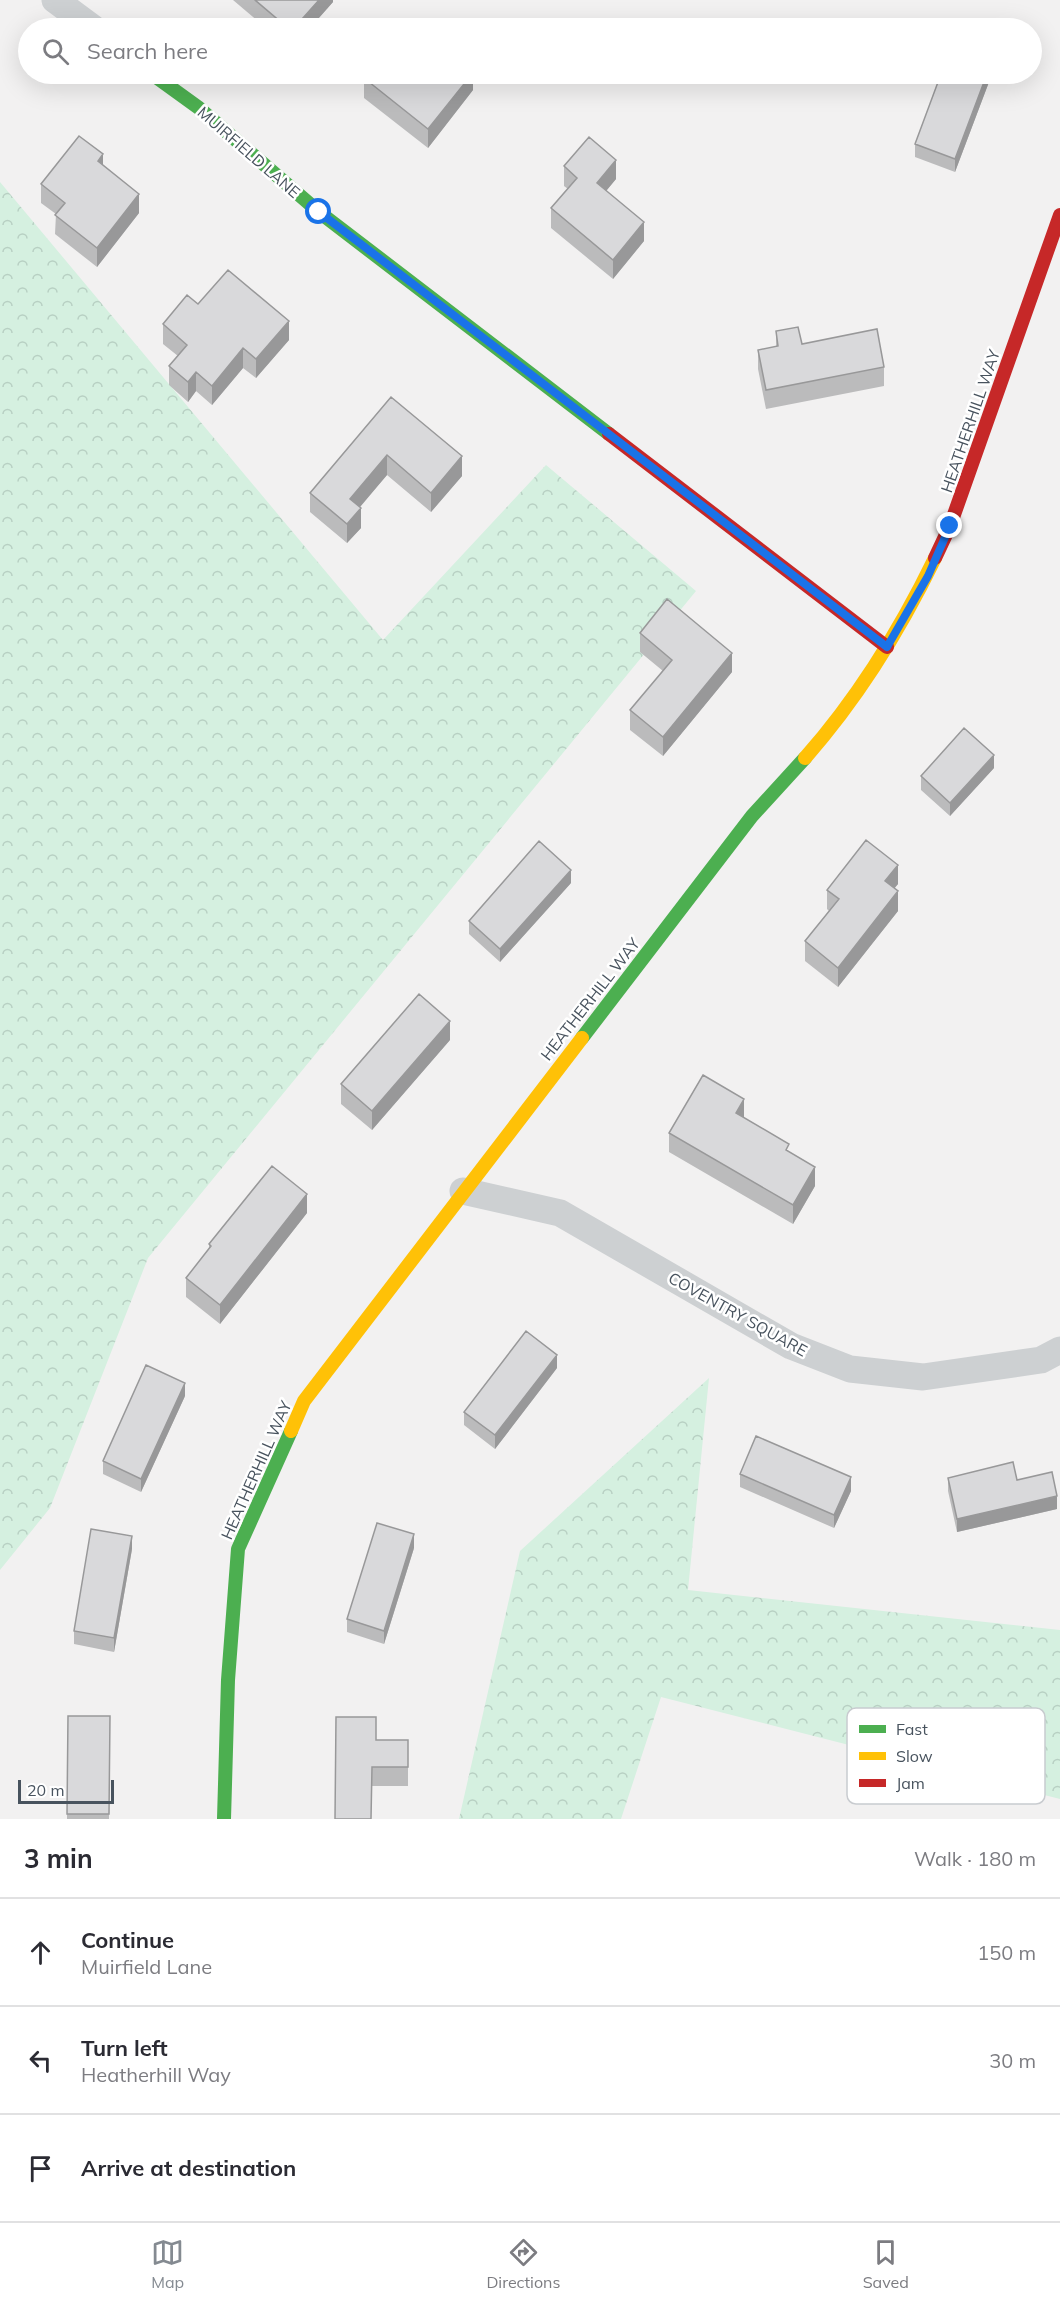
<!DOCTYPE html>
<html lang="en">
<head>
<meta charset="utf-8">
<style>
  :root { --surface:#fff; --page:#f2f2f3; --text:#2b2b33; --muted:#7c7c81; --line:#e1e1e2; --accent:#848a91 }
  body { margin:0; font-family:Mulish,sans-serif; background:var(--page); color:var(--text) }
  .scale { position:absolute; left:18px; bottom:15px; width:96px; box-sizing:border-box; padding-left:6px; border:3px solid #48535e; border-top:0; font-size:16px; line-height:21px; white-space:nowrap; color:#48535e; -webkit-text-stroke:4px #fff; paint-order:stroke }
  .stop { position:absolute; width:18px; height:18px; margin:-14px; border:4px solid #1a73e8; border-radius:50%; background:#fff }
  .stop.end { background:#1a73e8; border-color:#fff; box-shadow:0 2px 6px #0008 }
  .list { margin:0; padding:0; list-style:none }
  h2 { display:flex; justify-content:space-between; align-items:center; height:78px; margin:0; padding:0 24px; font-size:26px }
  h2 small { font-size:20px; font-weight:400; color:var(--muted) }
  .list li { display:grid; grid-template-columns:39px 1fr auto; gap:18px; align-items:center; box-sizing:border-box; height:108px; padding:0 24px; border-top:2px solid var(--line) }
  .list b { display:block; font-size:22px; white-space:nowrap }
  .list p { margin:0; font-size:20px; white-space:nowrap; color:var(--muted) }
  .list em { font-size:20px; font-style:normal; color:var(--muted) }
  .icon { flex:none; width:33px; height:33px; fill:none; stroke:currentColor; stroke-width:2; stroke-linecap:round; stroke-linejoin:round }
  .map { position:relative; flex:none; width:1060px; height:1819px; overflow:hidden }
  .search { position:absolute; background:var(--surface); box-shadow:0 6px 24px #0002; left:18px; right:18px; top:18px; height:66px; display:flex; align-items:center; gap:15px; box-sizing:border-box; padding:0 21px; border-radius:33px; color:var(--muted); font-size:22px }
  .sheet { height:402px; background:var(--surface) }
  nav { display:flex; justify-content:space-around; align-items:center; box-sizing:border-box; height:84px; border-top:2px solid var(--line); background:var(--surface); font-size:16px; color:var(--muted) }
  nav a { display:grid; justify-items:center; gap:3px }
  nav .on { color:var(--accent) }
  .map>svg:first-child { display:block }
  .forest { fill:url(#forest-crowns) }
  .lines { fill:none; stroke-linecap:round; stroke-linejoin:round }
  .street { stroke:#cdd0d2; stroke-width:27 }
  .fast { stroke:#4caf50; stroke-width:14 }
  .slow { stroke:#ffc107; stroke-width:14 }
  .jam { stroke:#c62828; stroke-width:14 }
  .wall { fill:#bbbbbc }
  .shaded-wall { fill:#989899 }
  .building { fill:#d9d9db; stroke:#989899; stroke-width:1.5 }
  .route { stroke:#1a73e8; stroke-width:8 }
  .labels { text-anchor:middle; stroke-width:5; stroke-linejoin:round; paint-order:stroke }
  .street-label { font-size:16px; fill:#48535e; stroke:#fff }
  .key { fill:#fff; stroke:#c8cbcf; stroke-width:1.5 }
  .key-label { font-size:16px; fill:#48535e }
</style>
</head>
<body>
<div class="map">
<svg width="1060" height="1819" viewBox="0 0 1060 1819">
  <defs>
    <pattern id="forest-crowns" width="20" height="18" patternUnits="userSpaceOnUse" patternTransform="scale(1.5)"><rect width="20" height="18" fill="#d5f0e0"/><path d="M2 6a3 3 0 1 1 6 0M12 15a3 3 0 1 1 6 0" fill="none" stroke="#b8d0c3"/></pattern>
  </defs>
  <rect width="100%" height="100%" fill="#f2f1f1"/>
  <path class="forest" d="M 0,182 L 383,640 L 546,465 L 696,591 L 148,1258 L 50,1508 L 0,1570 Z
    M 709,1378 L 688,1590 L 1060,1630 L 1060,1799 L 661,1697 L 621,1819 L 459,1819 L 520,1551 Z"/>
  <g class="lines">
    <path class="street" d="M 55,0 L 93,28
      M 463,1191 L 560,1213 L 791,1346 L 850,1369 L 923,1377 L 1041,1360 L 1060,1350"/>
    <path class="fast" d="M 152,74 L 199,108 L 319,212 L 609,434
      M 582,1038 L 752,816 L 805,758
      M 224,1819 L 228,1680 L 238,1549 L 291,1431"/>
    <path class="slow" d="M 805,758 C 858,698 900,630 935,558
      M 291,1431 L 304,1401 L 582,1038"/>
    <path class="jam" d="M 609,434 L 887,647
      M 935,558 L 950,526 L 1060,215"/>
  </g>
  <path class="wall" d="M 233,0 L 333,0 L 333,2 L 310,28 L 266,28 Z
    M 473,74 L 473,90 L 428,148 L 364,98 L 364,78 Z
    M 941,74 L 992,74 L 955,172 L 915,157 L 915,144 Z
    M 103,165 L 139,213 L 97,267 L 55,234 L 56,214 L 41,203 L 41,184 Z
    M 564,166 L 616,179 L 606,191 L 644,241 L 613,279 L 551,228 L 551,208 L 568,189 L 564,186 Z
    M 198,304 L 289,340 L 256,378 L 243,368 L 212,405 L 196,391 L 188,402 L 169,385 L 169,366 L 178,356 L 163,344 L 163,324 Z
    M 776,331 L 802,344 L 884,367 L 884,386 L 766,409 L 758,369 L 758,350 L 776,347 Z
    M 391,397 L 462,476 L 431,512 L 387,475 L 359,507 L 361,528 L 347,543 L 310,512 L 310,493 Z
    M 640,633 L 732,672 L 663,756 L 630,730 L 630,710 L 663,671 L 640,652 Z
    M 994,768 L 950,816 L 921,790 L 921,776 Z
    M 571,883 L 500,962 L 469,934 L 469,921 Z
    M 898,884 L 894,888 L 898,911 L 838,987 L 805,961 L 805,941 L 829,911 L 827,909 L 827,890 Z
    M 450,1040 L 372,1130 L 341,1104 L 341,1084 Z
    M 744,1118 L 789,1152 L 815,1186 L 793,1224 L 669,1152 L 669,1133 Z
    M 307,1213 L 220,1324 L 186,1297 L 186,1278 L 209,1249 L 209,1244 Z
    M 557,1368 L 495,1449 L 464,1425 L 464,1412 Z
    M 185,1396 L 141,1492 L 103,1474 L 103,1461 Z
    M 740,1474 L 851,1491 L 834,1528 L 740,1487 Z
    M 948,1478 L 1017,1480 L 1057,1509 L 957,1532 L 948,1491 Z
    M 414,1548 L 384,1644 L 347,1632 L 347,1619 Z
    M 132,1549 L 114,1652 L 74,1644 L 74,1631 Z
    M 68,1716 L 110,1716 L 109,1819 L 67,1819 Z
    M 336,1717 L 376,1740 L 408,1740 L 408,1786 L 372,1786 Z"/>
  <path class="shaded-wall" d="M 319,0 L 333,0 L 333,2 L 310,28 L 294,28 Z
    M 472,74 L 473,74 L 473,90 L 428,148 L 428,129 Z
    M 987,74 L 992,74 L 955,172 L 955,159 Z
    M 103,154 L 103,173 L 98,161 Z
    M 616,160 L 616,179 L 597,202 L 597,183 Z
    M 139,194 L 139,213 L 97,267 L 97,248 Z
    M 644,222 L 644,241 L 613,279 L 613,260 Z
    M 289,321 L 289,340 L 256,378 L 256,359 Z
    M 243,348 L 243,368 L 212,405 L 212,386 Z
    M 196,372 L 196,391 L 188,402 L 188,382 Z
    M 387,455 L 387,475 L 350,519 L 350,499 Z
    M 462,456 L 462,476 L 431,512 L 431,493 Z
    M 361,508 L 361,528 L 347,543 L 347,524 Z
    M 732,653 L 732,672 L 663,756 L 663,737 Z
    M 994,755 L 994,768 L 950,816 L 950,803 Z
    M 898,865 L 898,884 L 885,900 L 885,881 Z
    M 571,870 L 571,883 L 500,962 L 500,949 Z
    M 898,891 L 898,911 L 838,987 L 838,968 Z
    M 450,1021 L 450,1040 L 372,1130 L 372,1111 Z
    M 744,1099 L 744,1118 L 736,1113 Z
    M 815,1167 L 815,1186 L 793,1224 L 793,1205 Z
    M 307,1194 L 307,1213 L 220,1324 L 220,1305 Z
    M 557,1355 L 557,1368 L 495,1449 L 495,1435 Z
    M 185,1383 L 185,1396 L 141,1492 L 141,1479 Z
    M 851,1477 L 851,1491 L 834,1528 L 834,1515 Z
    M 1057,1496 L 1057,1509 L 957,1532 L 957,1519 Z
    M 414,1534 L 414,1548 L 384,1644 L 384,1631 Z
    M 132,1536 L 132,1549 L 114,1652 L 114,1638 Z"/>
  <path class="building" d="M 255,0 L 319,0 L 294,28 L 288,28 Z
    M 411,21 L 420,28 L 404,28 Z
    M 368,74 L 472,74 L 428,129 L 364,78 Z
    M 941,74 L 987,74 L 955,159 L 915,144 Z
    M 79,136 L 103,154 L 98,161 L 139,194 L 97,248 L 55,215 L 65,203 L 41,184 Z
    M 589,137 L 616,160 L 597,183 L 644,222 L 613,260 L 551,208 L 577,178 L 564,166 Z
    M 228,270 L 289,321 L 256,359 L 243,348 L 212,386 L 196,372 L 188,382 L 169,366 L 187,345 L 163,324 L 187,295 L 198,304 Z
    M 798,327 L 802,344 L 877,329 L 884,367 L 766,390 L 758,350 L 778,346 L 776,331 Z
    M 391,397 L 462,456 L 431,493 L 387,455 L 350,499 L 361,508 L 347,524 L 310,493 Z
    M 667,599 L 732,653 L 663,737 L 630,710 L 672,660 L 640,633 Z
    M 964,728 L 994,755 L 950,803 L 921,776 Z
    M 866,840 L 898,865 L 885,881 L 898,891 L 838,968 L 805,941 L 839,899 L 827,890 Z
    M 539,841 L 571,870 L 500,949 L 469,921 Z
    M 419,994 L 450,1021 L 372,1111 L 341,1084 Z
    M 703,1075 L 744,1099 L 736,1113 L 789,1144 L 786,1150 L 815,1167 L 793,1205 L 669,1133 Z
    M 272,1166 L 307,1194 L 220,1305 L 186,1278 L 211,1246 L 209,1244 Z
    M 526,1331 L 557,1355 L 495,1435 L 464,1412 Z
    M 146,1365 L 185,1383 L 141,1479 L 103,1461 Z
    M 756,1436 L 851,1477 L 834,1515 L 740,1474 Z
    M 1013,1462 L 1017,1480 L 1052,1472 L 1057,1496 L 957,1519 L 948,1478 Z
    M 377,1523 L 414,1534 L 384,1631 L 347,1619 Z
    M 91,1529 L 132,1536 L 114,1638 L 74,1631 Z
    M 68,1716 L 110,1716 L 109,1814 L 67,1814 Z
    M 336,1717 L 376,1717 L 376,1740 L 408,1740 L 408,1767 L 372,1767 L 371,1819 L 335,1819 Z"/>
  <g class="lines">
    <path class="route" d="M 319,212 L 887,647 L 928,576 L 950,526"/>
  </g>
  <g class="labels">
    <g class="street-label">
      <text transform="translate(249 152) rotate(41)" y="6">MUIRFIELD LANE</text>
      <text transform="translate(970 421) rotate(-71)" y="6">HEATHERHILL WAY</text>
      <text transform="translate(590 999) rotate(-52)" y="6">HEATHERHILL WAY</text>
      <text transform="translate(738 1314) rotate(29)" y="6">COVENTRY SQUARE</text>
      <text transform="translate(256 1470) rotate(-66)" y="6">HEATHERHILL WAY</text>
    </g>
  </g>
  <rect x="847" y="1708" width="198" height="96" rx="9" class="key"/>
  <rect x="859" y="1725" width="27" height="8" fill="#4caf50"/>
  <rect x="859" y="1752" width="27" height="8" fill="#ffc107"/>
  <rect x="859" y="1779" width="27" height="8" fill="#c62828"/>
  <g class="key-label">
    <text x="896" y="1735">Fast</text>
    <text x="896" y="1762">Slow</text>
    <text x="896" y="1789">Jam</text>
  </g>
</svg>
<div class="scale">20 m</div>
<div class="stop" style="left:319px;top:212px"></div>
<div class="stop end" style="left:950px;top:526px"></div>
<div class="search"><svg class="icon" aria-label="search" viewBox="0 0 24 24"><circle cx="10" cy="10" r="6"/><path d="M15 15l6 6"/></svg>Search here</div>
</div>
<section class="sheet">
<h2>3 min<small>Walk · 180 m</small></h2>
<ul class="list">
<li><svg class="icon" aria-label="ahead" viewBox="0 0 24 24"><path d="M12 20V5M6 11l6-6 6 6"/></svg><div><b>Continue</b><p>Muirfield Lane</p></div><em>150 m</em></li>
<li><svg class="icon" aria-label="left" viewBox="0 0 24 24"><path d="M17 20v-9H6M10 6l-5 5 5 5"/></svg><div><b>Turn left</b><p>Heatherhill Way</p></div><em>30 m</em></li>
<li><svg class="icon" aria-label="arrive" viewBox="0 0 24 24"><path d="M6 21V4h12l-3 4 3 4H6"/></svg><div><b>Arrive at destination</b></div></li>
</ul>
</section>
<nav>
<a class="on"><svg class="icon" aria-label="map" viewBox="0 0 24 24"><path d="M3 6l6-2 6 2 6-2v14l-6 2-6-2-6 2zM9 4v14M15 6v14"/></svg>Map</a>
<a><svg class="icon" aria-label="directions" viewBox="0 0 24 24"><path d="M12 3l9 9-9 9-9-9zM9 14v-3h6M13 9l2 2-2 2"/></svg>Directions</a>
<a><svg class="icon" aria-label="saved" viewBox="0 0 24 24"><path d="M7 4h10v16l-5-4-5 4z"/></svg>Saved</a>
</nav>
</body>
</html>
